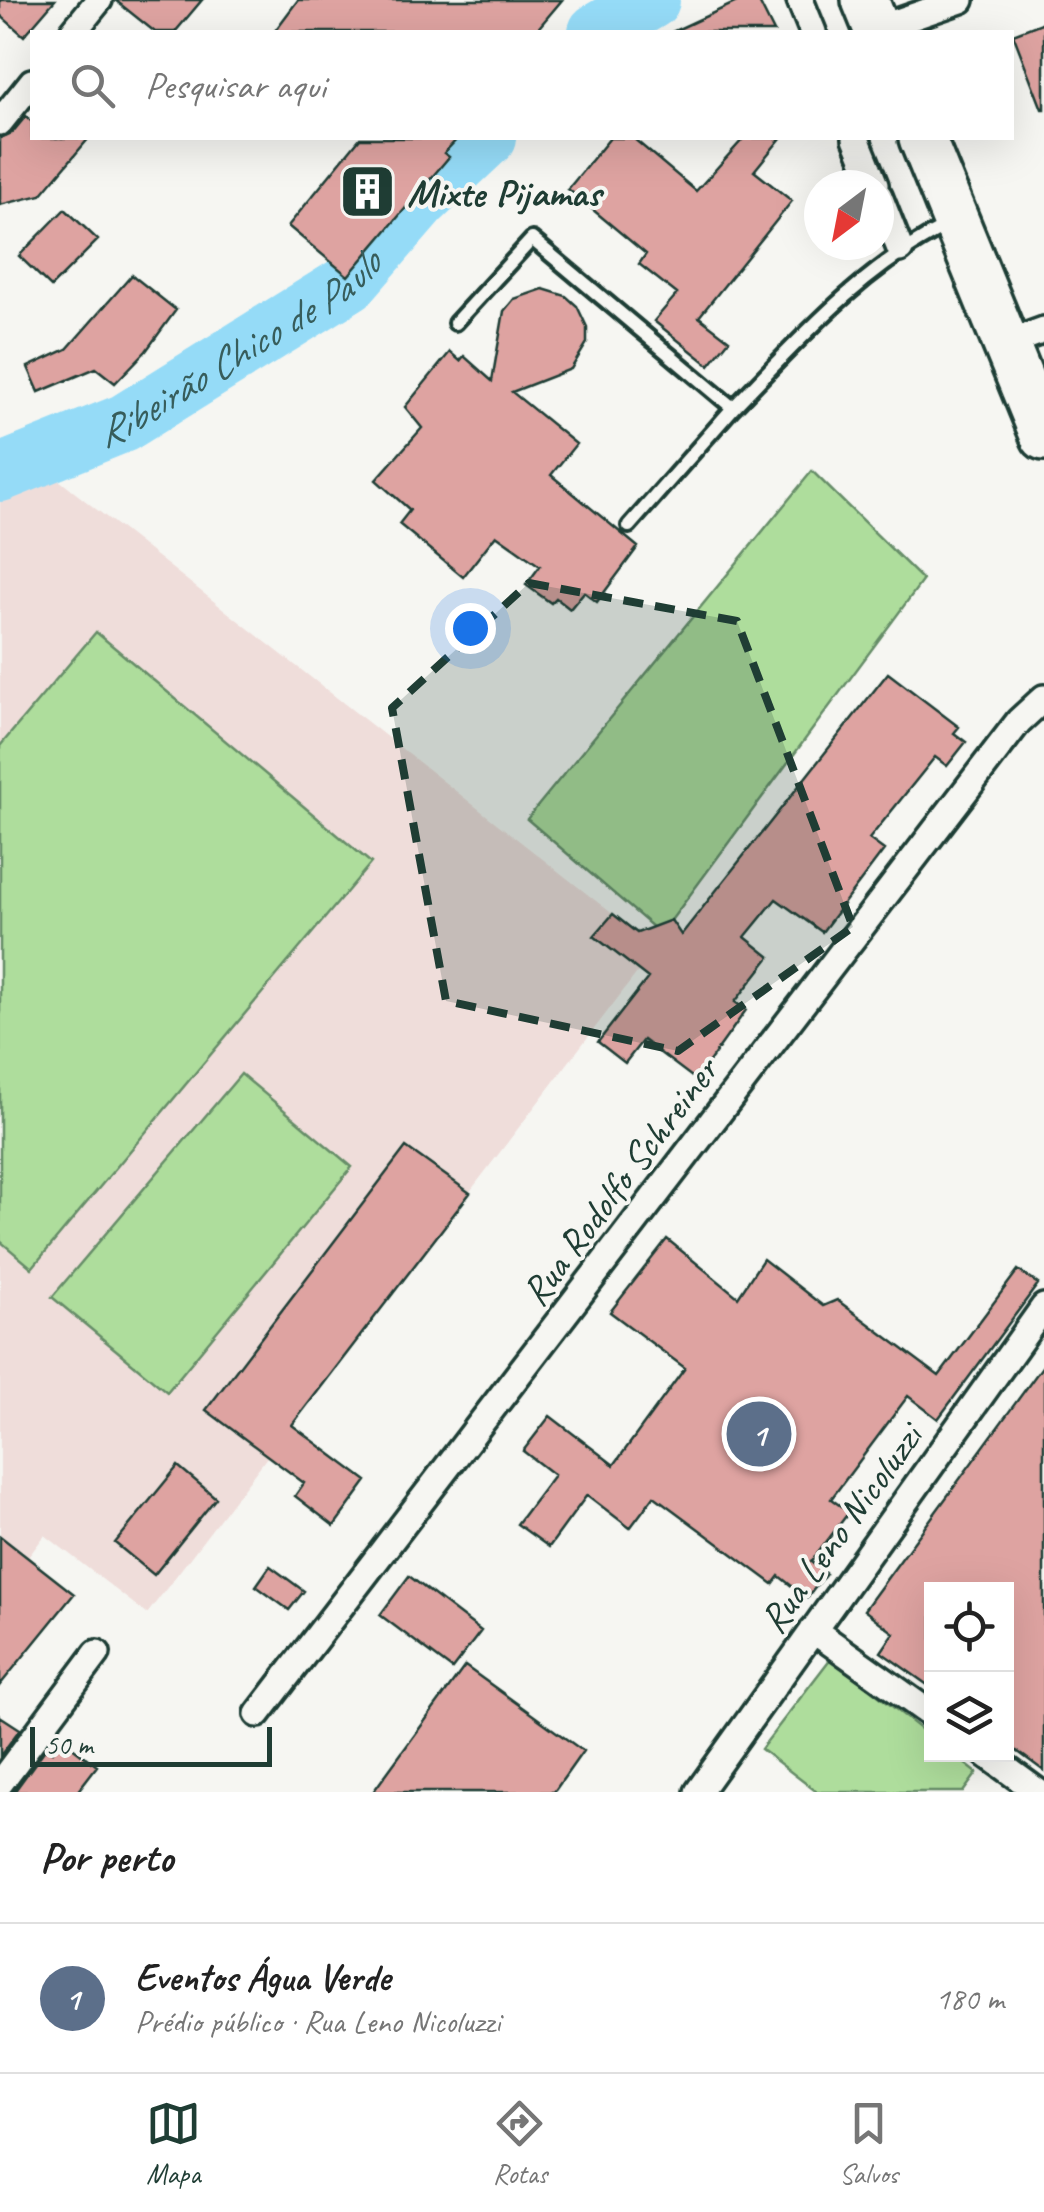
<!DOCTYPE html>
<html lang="pt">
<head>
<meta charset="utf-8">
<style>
  :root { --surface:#fff; --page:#f2f2f2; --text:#222; --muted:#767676; --line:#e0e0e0; --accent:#1f3d34 }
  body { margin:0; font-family:Caveat,sans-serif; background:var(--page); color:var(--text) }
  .controls { position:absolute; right:30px; bottom:30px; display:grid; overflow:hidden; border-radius:0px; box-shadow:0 10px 40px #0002 }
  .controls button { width:90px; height:90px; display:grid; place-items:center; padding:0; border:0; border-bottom:2px solid var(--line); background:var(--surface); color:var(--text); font:50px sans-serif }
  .compass { position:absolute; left:804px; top:170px; width:90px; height:90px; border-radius:50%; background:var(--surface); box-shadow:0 10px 40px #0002; rotate:212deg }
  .scale { position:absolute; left:30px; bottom:25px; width:242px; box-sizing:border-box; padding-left:10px; border:5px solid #1f3d34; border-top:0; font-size:28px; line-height:35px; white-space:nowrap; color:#1f3d34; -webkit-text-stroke:8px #f6f6f2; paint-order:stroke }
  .you { position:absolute; left:470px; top:628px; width:35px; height:35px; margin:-25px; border:8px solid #fff; border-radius:50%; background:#1a73e8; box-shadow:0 0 0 15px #1a73e833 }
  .badge { display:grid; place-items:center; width:65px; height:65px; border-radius:50%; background:var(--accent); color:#fff; font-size:32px; font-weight:700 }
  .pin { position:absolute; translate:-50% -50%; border:5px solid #fff; box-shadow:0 2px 10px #0006 }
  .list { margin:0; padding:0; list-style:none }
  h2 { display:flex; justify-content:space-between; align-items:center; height:130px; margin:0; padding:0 40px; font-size:42px }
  h2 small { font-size:32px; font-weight:400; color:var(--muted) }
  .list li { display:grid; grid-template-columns:65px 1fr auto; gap:30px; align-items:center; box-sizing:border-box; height:150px; padding:0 40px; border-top:2px solid var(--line) }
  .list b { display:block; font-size:38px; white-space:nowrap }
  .list p { margin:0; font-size:32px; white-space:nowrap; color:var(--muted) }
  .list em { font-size:32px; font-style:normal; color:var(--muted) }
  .icon { flex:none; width:55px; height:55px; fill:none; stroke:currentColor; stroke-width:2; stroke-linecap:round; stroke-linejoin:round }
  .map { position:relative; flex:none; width:1044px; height:1792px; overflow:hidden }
  .search { position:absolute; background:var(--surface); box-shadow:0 10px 40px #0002; left:30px; right:30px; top:30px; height:110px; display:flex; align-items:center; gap:25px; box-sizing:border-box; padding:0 35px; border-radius:0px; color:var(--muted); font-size:38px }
  .sheet { height:280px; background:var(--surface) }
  nav { display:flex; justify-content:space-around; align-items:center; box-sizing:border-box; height:140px; border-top:2px solid var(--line); background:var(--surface); font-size:28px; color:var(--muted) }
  nav a { display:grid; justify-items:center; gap:5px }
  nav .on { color:var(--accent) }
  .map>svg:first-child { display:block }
  .built { fill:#efddda }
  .green { fill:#aedd9c; stroke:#668d68; stroke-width:2.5 }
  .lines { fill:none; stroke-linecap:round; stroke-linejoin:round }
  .river { stroke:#95dbf7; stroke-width:58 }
  .building { fill:#dea3a1; stroke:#1f3d34; stroke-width:2.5 }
  .lane-casing { stroke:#1f3d34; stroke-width:20 }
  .street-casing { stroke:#1f3d34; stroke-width:32 }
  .highway-casing { stroke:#1f3d34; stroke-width:52 }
  .lane { stroke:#f6f6f2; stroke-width:12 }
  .street { stroke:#f6f6f2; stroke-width:25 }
  .highway { stroke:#f6f6f2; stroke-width:45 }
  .marked { fill:#1f3d34; fill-opacity:0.2; stroke:#1f3d34; stroke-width:8; stroke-dasharray:20 12; stroke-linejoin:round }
  .labels { text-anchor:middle; stroke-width:8; stroke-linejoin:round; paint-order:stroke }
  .poi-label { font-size:40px; font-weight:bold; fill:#1f3d34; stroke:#f6f6f2; text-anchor:start }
  .street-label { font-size:40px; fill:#1f3d34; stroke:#f6f6f2 }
  .water-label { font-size:42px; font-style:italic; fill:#375d5b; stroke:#f6f6f2 }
</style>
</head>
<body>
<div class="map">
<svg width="1044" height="1792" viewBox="0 0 1044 1792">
  <rect width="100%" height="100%" fill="#f6f6f2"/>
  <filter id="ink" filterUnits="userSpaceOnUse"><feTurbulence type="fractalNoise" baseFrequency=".01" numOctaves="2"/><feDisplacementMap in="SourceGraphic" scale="20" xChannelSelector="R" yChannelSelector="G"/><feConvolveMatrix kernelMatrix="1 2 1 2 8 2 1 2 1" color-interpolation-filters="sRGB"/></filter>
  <g filter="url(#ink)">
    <path class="built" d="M 50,473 L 656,948 L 147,1614 L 45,1535 L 0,1594 L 0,492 Z"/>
    <path class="green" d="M 812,471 L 923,580 L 661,934 L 527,819 Z
      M 96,632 L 371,863 L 32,1268 L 0,1241 L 0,746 Z
      M 241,1074 L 352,1167 L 167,1392 L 52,1297 Z
      M 831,1658 L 931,1737 L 932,1754 L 954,1755 L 977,1773 L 963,1792 L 817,1792 L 761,1749 Z"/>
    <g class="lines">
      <g class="river">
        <path d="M 597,32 L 651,0"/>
        <path id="s1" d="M 0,473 L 124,423 L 349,283 L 419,202 L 487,138"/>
      </g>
    </g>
    <path class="building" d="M 0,0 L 55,0 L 24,36 L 0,15 Z
      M 115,0 L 202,0 L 175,32 L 155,32 Z
      M 298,0 L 562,0 L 535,32 L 274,32 Z
      M 741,0 L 758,0 L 774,32 L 672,32 Z
      M 1044,22 L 1044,109 L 1042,109 L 1013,34 Z
      M 26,116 L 32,122 L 32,138 L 89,138 L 41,195 L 0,205 L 0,138 L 12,133 Z
      M 360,138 L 458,138 L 444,153 L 449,157 L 348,276 L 288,226 Z
      M 610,138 L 633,138 L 696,191 L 744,138 L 781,138 L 754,171 L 792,201 L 699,317 L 729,340 L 709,365 L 654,321 L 677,294 L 639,264 L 646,254 L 568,189 Z
      M 65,209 L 98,240 L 51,287 L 19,256 Z
      M 132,275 L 176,310 L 146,351 L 115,383 L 96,368 L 39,392 L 28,367 L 67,349 Z
      M 543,289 L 566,296 L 577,306 L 587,327 L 587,343 L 571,369 L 512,392 L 576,444 L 551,475 L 638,547 L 597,602 L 584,592 L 570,609 L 556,598 L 551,603 L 526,585 L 540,566 L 496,535 L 463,577 L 399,524 L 410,510 L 376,480 L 422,428 L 405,407 L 450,352 L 460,361 L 464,356 L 492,381 L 504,311 L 514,299 Z
      M 888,673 L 959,727 L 954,733 L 966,742 L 947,766 L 935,757 L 869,839 L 884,850 L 822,932 L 776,899 L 745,937 L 770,957 L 735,1002 L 746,1010 L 696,1080 L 643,1040 L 625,1063 L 598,1042 L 648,978 L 594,936 L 613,914 L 637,933 L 671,920 L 681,935 Z
      M 406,1147 L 470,1193 L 292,1425 L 367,1481 L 334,1526 L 295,1496 L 304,1483 L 206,1410 Z
      M 667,1239 L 738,1297 L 763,1259 L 823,1306 L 837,1300 L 939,1376 L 1018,1270 L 1038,1284 L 938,1419 L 908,1396 L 831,1499 L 849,1512 L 811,1562 L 826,1574 L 807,1598 L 779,1576 L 773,1584 L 654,1496 L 630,1528 L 587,1495 L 549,1547 L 517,1524 L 554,1475 L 523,1451 L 550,1416 L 614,1465 L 685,1368 L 610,1312 Z
      M 1044,1364 L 1044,1771 L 1006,1743 L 1006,1590 L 932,1590 L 932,1688 L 881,1652 L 894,1633 L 864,1610 Z
      M 178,1466 L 216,1498 L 154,1575 L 115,1543 Z
      M 0,1536 L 74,1594 L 0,1685 Z
      M 270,1566 L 304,1591 L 289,1610 L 256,1586 Z
      M 409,1576 L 481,1631 L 452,1669 L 380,1615 Z
      M 465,1666 L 583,1751 L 554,1792 L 373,1792 Z
      M 0,1716 L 20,1729 L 0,1756 Z
      M 62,1739 L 97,1766 L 77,1792 L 14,1792 L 46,1748 L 52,1752 Z"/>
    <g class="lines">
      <defs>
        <path id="lane" d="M 455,323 L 532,239 L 733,408 C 800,339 861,269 948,225
          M 629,526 L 733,408"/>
        <path id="street" d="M 800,0 L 813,32
          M 877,29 L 961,0
          M 73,32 L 99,0
          M 0,122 L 32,82
          M 856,138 L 875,185
          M 879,196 L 900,249
          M 1006,344 L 1044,330
          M 813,1630 L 932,1715
          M 258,1714 L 1019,721 L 1044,698
          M 986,1754 L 1038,1792
          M 0,1783 L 97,1653
          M 698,1792 L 1044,1307"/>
        <path id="highway" d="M 865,0 L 878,32
          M 922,138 L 1044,437"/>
      </defs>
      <use href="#lane" class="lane-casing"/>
      <use href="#street" class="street-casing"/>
      <use href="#highway" class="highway-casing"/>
      <use href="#lane" class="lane"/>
      <use href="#street" class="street"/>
      <use href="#highway" class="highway"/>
    </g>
  </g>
  <path class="marked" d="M 529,583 L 737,621 L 853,927 L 678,1051 L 446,1001 L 392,708 Z"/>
  <defs>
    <symbol id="building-square" viewBox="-11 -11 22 22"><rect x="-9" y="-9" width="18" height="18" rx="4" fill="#1f3d34" stroke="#f6f6f2"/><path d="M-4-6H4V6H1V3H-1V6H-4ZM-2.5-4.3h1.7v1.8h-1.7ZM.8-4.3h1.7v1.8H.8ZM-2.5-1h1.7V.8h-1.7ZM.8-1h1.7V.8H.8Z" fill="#fff"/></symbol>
  </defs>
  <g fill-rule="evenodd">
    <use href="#building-square" x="336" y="160" width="63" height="63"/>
  </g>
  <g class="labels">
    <g class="poi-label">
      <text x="407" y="206">Mixte Pijamas</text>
    </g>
    <g class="street-label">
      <text transform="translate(619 1181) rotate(-53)" y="14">Rua Rodolfo Schreiner</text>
      <text transform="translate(840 1528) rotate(-54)" y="14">Rua Leno Nicoluzzi</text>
    </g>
    <g class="water-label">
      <text dy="15" stroke="none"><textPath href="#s1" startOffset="270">Ribeirão Chico de Paulo</textPath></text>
    </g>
  </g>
</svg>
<div class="controls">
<button><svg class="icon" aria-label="locate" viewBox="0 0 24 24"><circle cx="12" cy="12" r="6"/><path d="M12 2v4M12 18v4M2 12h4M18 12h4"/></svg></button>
<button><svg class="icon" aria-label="layers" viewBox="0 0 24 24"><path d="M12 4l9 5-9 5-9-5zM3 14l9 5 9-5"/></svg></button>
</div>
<svg class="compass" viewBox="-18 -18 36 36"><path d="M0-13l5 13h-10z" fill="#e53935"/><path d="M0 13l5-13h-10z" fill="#767676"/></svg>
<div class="scale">50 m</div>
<div class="you"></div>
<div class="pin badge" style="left:759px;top:1434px;background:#5c6f8a">1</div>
<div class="search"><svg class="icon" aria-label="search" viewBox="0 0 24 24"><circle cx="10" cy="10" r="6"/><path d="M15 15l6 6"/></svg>Pesquisar aqui</div>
</div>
<section class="sheet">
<h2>Por perto<small></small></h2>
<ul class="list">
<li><span class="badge" style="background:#5c6f8a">1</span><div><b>Eventos Água Verde</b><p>Prédio público · Rua Leno Nicoluzzi</p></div><em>180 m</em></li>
</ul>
</section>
<nav>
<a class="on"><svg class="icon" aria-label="map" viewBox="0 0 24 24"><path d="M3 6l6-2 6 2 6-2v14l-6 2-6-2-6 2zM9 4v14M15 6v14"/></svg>Mapa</a>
<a><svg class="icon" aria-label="directions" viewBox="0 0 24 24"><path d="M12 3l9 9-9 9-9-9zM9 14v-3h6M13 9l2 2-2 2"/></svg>Rotas</a>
<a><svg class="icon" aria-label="saved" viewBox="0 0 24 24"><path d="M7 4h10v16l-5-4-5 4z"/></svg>Salvos</a>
</nav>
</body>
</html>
